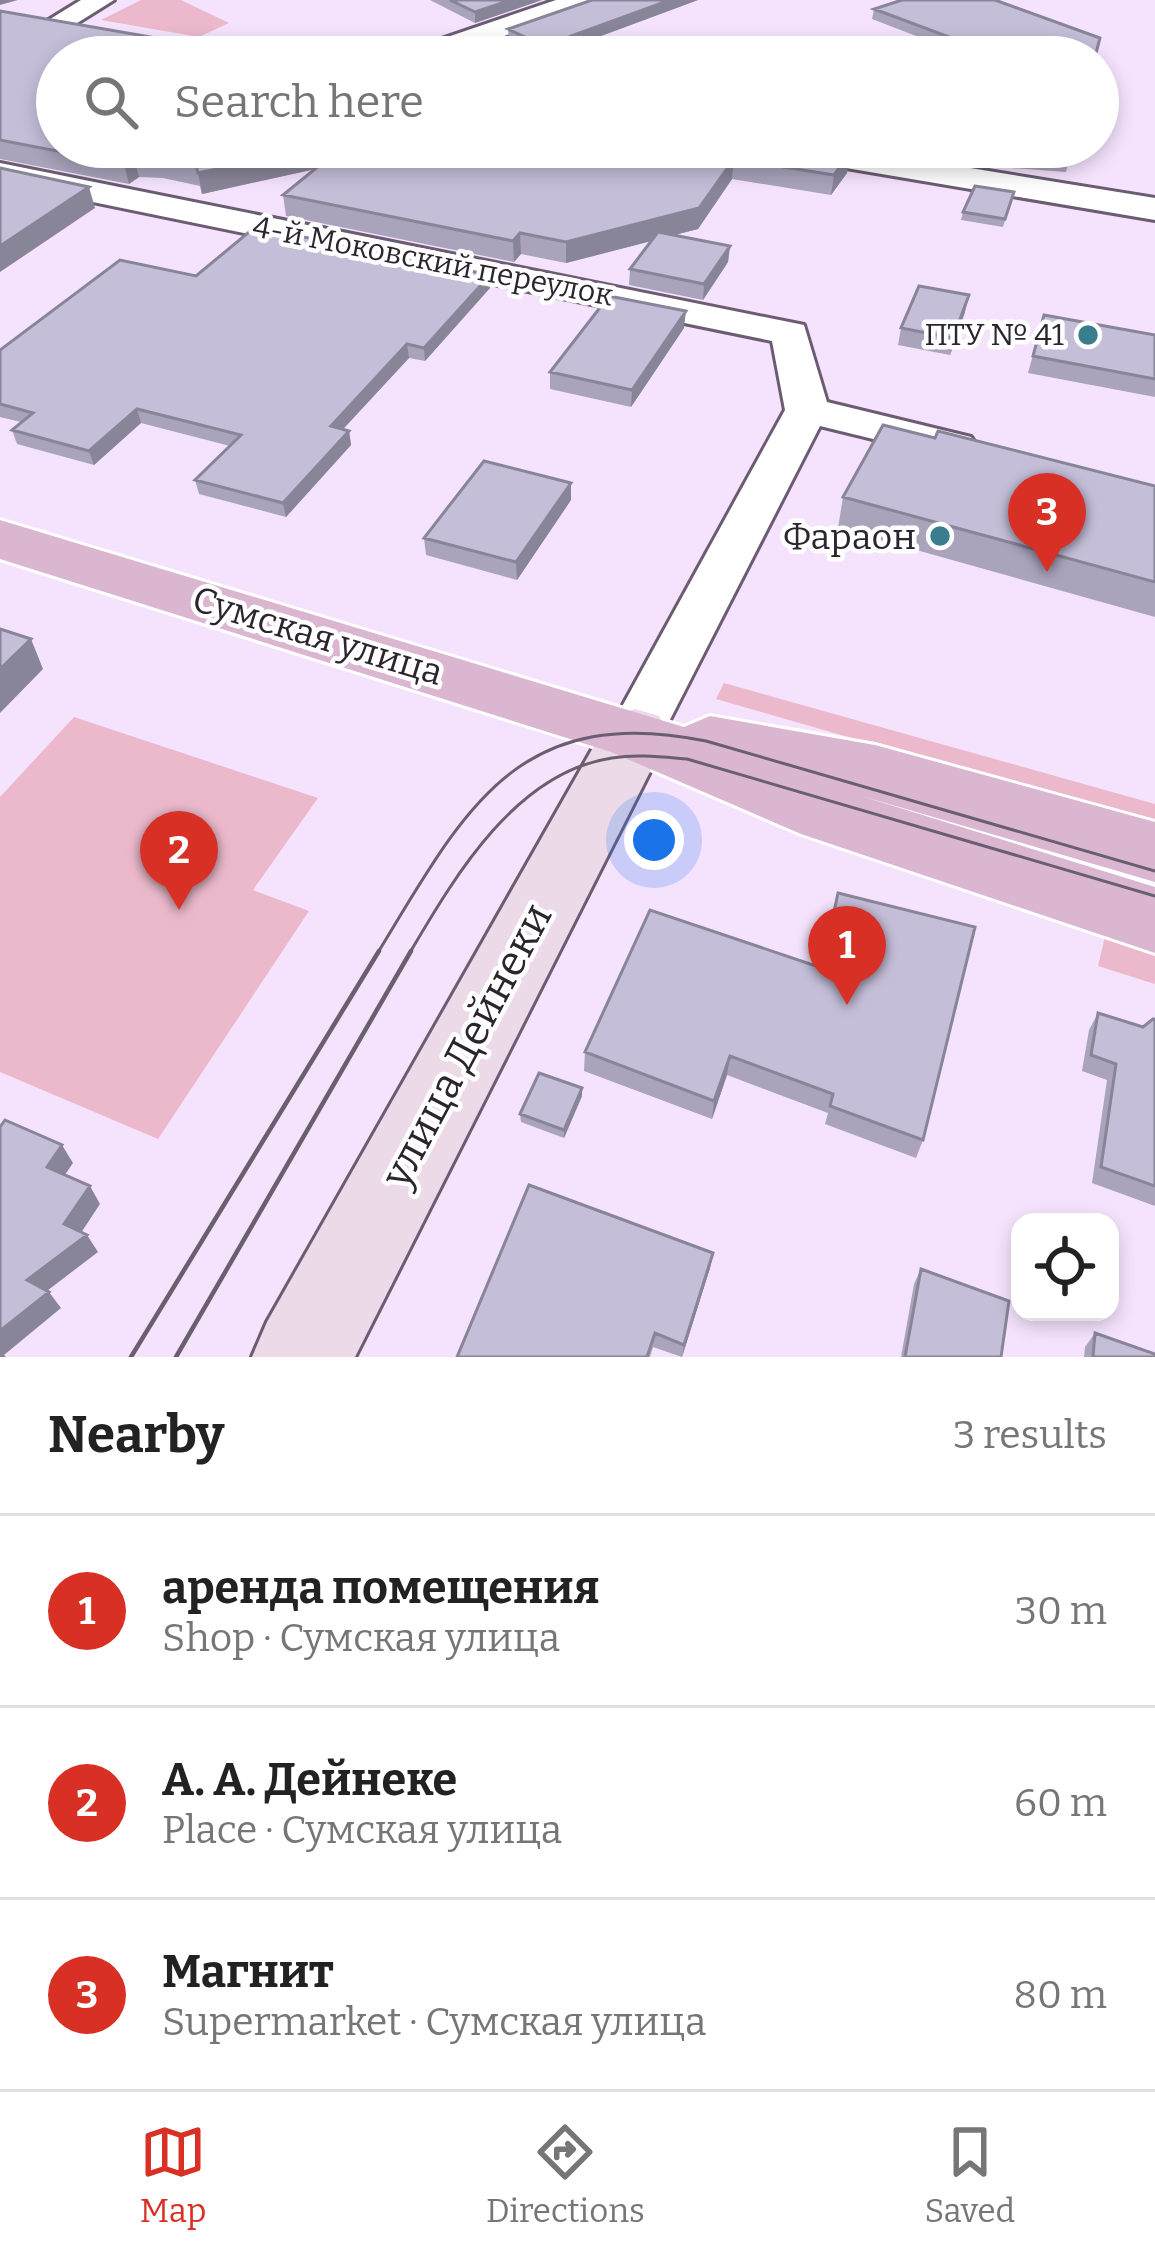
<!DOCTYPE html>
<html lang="en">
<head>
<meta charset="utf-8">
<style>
  :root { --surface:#fff; --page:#f2f2f2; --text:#222; --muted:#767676; --line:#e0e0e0; --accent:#d93025 }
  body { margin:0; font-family:Bitter,serif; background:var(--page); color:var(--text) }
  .controls { position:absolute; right:36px; bottom:36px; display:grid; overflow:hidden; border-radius:24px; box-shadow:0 6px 18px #0003 }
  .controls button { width:108px; height:108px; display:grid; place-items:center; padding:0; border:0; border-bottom:3px solid var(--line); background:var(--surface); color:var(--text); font:60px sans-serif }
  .you { position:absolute; left:654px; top:840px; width:42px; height:42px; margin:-30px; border:9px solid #fff; border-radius:50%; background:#1a73e8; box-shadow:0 0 0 18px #1a73e833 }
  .badge { display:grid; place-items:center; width:78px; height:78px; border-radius:50%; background:var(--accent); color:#fff; font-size:39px; font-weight:700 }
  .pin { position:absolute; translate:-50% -99px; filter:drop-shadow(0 3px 6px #0008) }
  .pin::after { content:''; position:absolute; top:63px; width:42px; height:36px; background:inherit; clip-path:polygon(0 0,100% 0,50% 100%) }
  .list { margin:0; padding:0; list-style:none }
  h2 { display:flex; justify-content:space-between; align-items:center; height:156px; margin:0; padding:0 48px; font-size:51px }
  h2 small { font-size:39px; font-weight:400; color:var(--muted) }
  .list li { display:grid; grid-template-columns:78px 1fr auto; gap:36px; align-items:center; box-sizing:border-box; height:192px; padding:0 48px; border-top:3px solid var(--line) }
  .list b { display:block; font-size:45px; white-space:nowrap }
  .list p { margin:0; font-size:39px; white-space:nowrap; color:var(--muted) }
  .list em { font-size:39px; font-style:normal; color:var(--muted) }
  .icon { flex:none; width:66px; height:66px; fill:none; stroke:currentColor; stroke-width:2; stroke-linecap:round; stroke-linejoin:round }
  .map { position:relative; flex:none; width:1155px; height:1357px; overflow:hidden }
  .search { position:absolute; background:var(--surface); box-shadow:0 6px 18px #0003; left:36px; right:36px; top:36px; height:132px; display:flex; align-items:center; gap:30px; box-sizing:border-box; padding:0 42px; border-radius:66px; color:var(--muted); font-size:45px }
  .sheet { height:732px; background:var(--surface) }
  nav { display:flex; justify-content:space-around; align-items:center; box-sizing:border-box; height:168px; border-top:3px solid var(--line); background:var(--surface); font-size:33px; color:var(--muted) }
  nav a { display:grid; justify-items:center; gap:6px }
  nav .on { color:var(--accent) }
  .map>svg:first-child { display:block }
  .green { fill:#ebb9cb }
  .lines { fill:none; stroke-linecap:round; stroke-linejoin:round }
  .street-casing { stroke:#6b5c72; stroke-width:6 }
  .secondary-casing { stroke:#6b5c72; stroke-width:6 }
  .primary-casing { stroke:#fff; stroke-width:6 }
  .street { fill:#fff; fill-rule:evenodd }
  .secondary { fill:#ecdae8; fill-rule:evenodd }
  .primary { fill:#dab6d1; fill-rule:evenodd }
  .tram-far1 { stroke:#695f6e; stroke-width:3 }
  .tram { stroke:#695f6e; stroke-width:4.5 }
  .wall { fill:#a9a3bb }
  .shaded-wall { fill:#898598 }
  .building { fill:#c4bed9; stroke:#898598; stroke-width:3 }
  .poi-dot { fill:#3a7d8e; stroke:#fff; stroke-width:4.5 }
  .labels { text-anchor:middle; stroke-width:9; stroke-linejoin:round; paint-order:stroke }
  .far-street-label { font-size:30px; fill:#2c252f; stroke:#fff }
  .far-poi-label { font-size:30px; fill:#2c252f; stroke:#fff; text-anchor:end }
  .poi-label { font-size:36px; fill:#2c252f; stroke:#fff; text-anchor:end }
  .street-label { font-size:36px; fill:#2c252f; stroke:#fff }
  .near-street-label { font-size:42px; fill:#2c252f; stroke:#fff }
</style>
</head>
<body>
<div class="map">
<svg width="1155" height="1357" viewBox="0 0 1155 1357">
  <rect width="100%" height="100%" fill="#f5e3fd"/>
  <path class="green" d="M 141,0 L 181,0 L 229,23 L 199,37 L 101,20 Z
    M 724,683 L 1155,804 L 1155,825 L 716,699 Z
    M 74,717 L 318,798 L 253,890 L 309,911 L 158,1139 L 0,1072 L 0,797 Z
    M 1107,928 L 1155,943 L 1155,984 L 1098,966 Z"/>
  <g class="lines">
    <defs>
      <path id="street" d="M 81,0 L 114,0 L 66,30 L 46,30 L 42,24 Z
        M 556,0 L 595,0 L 591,6 L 444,57 L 402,57 L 406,51 Z
        M 765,147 L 841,147 L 1155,198 L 1155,220 L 781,157 Z
        M 0,163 L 804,325 L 827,402 L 971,437 L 977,446 L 971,455 L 955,459 L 820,426 L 655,749 L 635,755 L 615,749 L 607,734 L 785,410 L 772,341 L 0,183 Z"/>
      <path id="secondary" d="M 635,709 L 659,716 L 669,734 L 355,1357 L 252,1357 L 267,1322 L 611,716 Z"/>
      <path id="primary" d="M 0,520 L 684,727 L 710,716 L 875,745 L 1155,822 L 1155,882 L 858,795 L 1155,887 L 1155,953 L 801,834 L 611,752 L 0,559 Z"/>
    </defs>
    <use href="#street" class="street-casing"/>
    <use href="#secondary" class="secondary-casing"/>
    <use href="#primary" class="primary-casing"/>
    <use href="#street" class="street"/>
    <use href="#secondary" class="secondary"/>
    <use href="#primary" class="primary"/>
    <path class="tram-far1" d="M 377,954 C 463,813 515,702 706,741 L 1155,871
      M 409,954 C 454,878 515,772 612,758 C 637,754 662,757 687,759 L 1155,896"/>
    <path class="tram" d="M 131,1357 L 379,951
      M 176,1357 L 411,951"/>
  </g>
  <path class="wall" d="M 430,0 L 542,0 L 475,23 Z
    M 592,0 L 698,0 L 545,57 L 509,39 L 508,29 Z
    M 995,0 L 963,54 L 872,19 L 874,9 Z
    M 0,11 L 440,156 L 817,147 L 847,173 L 831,195 L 732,179 L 698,229 L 673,235 L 730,246 L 728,262 L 703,300 L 629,285 L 630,269 L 651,241 L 566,263 L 521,254 L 514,262 L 286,216 L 283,195 L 315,169 L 202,194 L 200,186 L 163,178 L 139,177 L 129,184 L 0,159 Z
    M 1072,147 L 1066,172 L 986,166 L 989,154 Z
    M 1014,192 L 1003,227 L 961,220 L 963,212 Z
    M 196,276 L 490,288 L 425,361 L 409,358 L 343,429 L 349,431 L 351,445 L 286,517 L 199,494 L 195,480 L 230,446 L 141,423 L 94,465 L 17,444 L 12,430 L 21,422 L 0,417 L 0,350 Z
    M 965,312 L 950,355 L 898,345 L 901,328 Z
    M 1044,315 L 1155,335 L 1155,397 L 1028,373 Z
    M 684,328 L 631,407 L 550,389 L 550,372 Z
    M 935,438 L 1155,486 L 1155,617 L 838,528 L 843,497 Z
    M 571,500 L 517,580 L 426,555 L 424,538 Z
    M 650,910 L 923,1140 L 916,1158 L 825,1124 L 828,1113 L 727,1075 L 712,1119 L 584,1071 L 585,1052 Z
    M 1098,1013 L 1143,1027 L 1155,1019 L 1155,1206 L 1092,1183 L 1107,1080 L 1082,1071 L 1089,1030 Z
    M 582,1088 L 582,1096 L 564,1138 L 521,1122 L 520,1114 Z
    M 713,1253 L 710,1268 L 682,1357 L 653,1347 L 650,1357 L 457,1357 Z
    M 921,1269 L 1001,1357 L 901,1357 L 914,1284 Z
    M 1095,1333 L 1155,1357 L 1084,1357 L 1085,1347 Z"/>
  <path class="shaded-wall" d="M 0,0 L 18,0 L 0,5 Z
    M 511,0 L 542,0 L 475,23 L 475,12 Z
    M 670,0 L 698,0 L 544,57 L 544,46 Z
    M 321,147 L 350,147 L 352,161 L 202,194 L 198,173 Z
    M 850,152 L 847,173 L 831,195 L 834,175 Z
    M 134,157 L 139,177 L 129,184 L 124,164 Z
    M 734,159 L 732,179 L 698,229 L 566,263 L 566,242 Z
    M 89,187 L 95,208 L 0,272 L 0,246 Z
    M 520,233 L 521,254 L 514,262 L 513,241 Z
    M 730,246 L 728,262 L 703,300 L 704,284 Z
    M 490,275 L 490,288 L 425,361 L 424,348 Z
    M 969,295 L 965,312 L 950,355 L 953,338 Z
    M 686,311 L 684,328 L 631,407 L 632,390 Z
    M 407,344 L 409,358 L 333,440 L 331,426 Z
    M 137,409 L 141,423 L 94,465 L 89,451 Z
    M 349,431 L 351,445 L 286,517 L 283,503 Z
    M 571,483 L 571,500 L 517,580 L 516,562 Z
    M 31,639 L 43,669 L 0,713 L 0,669 Z
    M 730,1056 L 727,1075 L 712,1119 L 714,1101 Z
    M 582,1088 L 582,1096 L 564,1138 L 564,1130 Z
    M 62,1145 L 73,1163 L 58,1185 L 47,1167 Z
    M 90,1186 L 100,1204 L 75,1242 L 64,1224 Z
    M 87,1235 L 98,1252 L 39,1297 L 27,1280 Z
    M 713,1253 L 710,1268 L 682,1357 L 684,1345 Z
    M 49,1292 L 61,1308 L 4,1355 L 6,1357 L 0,1357 L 0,1331 Z"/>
  <path class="building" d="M 450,0 L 511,0 L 475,12 Z
    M 592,0 L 670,0 L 544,46 L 508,29 Z
    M 902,0 L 995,0 L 1100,38 L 1095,57 L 961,57 L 968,44 L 874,9 Z
    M 0,11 L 266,57 L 57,57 L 57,147 L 321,147 L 198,173 L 196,165 L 159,158 L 134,157 L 124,164 L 0,140 Z
    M 342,147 L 435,147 L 440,156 L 452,147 L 817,147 L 850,152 L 834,175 L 734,159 L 699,208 L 566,242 L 520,233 L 513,241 L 283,195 Z
    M 992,147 L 1072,147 L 1069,160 L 989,154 Z
    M 0,168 L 89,187 L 0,246 Z
    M 975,186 L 1014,192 L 1005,219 L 963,212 Z
    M 255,227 L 490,275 L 424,348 L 407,344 L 331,426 L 349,431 L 283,503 L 195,480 L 241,435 L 137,409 L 89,451 L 12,430 L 33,413 L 0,404 L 0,350 L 120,260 L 196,276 Z
    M 658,232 L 730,246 L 704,284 L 630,269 Z
    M 919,286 L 969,295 L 953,338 L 901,328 Z
    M 609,296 L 686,311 L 632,390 L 550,372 Z
    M 1044,315 L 1155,335 L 1155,379 L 1033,356 Z
    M 883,425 L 935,438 L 938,431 L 1155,486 L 1155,582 L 843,497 Z
    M 484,461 L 571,483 L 516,562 L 424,538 Z
    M 0,629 L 31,639 L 0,669 Z
    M 838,893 L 975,927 L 923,1140 L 830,1106 L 833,1094 L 730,1056 L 714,1101 L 585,1052 L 650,910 L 822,968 Z
    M 1098,1013 L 1143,1027 L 1153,1019 L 1155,1019 L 1155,1186 L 1101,1167 L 1116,1064 L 1091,1055 Z
    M 539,1073 L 582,1088 L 564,1130 L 520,1114 Z
    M 5,1120 L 62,1145 L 47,1167 L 90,1186 L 64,1224 L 87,1235 L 27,1280 L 49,1292 L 0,1331 L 0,1127 Z
    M 529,1185 L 713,1253 L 684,1345 L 655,1333 L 647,1357 L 457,1357 Z
    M 921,1269 L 1009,1301 L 1001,1357 L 905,1357 Z
    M 1095,1333 L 1155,1354 L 1155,1357 L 1093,1357 Z"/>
  <g class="poi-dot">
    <circle cx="1088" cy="335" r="12"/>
    <circle cx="940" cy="536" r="12"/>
  </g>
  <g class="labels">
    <g class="far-street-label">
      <text transform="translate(433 261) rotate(11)" y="10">4-й Моковский переулок</text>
    </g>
    <g class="far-poi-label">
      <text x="1064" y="345">ПТУ № 41</text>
    </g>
    <g class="poi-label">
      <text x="916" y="549">Фараон</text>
    </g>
    <g class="street-label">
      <text transform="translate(318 635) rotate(17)" y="13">Сумская улица</text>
    </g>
    <g class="near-street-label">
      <text transform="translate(466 1045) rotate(-62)" y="15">улица Дейнеки</text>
    </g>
  </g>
</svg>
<div class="controls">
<button><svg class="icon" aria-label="locate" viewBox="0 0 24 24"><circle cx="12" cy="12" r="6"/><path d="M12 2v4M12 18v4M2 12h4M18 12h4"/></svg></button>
</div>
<div class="you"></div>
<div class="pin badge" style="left:847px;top:1005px">1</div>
<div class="pin badge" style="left:179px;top:910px">2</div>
<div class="pin badge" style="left:1047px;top:572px">3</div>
<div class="search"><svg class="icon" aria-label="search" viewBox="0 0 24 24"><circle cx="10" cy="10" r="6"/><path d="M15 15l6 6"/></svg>Search here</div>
</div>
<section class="sheet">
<h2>Nearby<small>3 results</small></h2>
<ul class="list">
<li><span class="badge">1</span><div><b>аренда помещения</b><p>Shop · Сумская улица</p></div><em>30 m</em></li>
<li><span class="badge">2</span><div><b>А. А. Дейнеке</b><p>Place · Сумская улица</p></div><em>60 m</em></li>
<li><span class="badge">3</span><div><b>Магнит</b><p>Supermarket · Сумская улица</p></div><em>80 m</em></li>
</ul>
</section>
<nav>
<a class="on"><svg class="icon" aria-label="map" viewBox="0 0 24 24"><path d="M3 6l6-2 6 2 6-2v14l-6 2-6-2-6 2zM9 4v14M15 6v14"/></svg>Map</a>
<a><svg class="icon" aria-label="directions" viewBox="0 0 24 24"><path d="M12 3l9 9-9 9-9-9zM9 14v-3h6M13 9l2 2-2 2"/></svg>Directions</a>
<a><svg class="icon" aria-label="saved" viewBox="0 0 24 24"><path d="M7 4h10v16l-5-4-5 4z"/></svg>Saved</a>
</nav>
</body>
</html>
